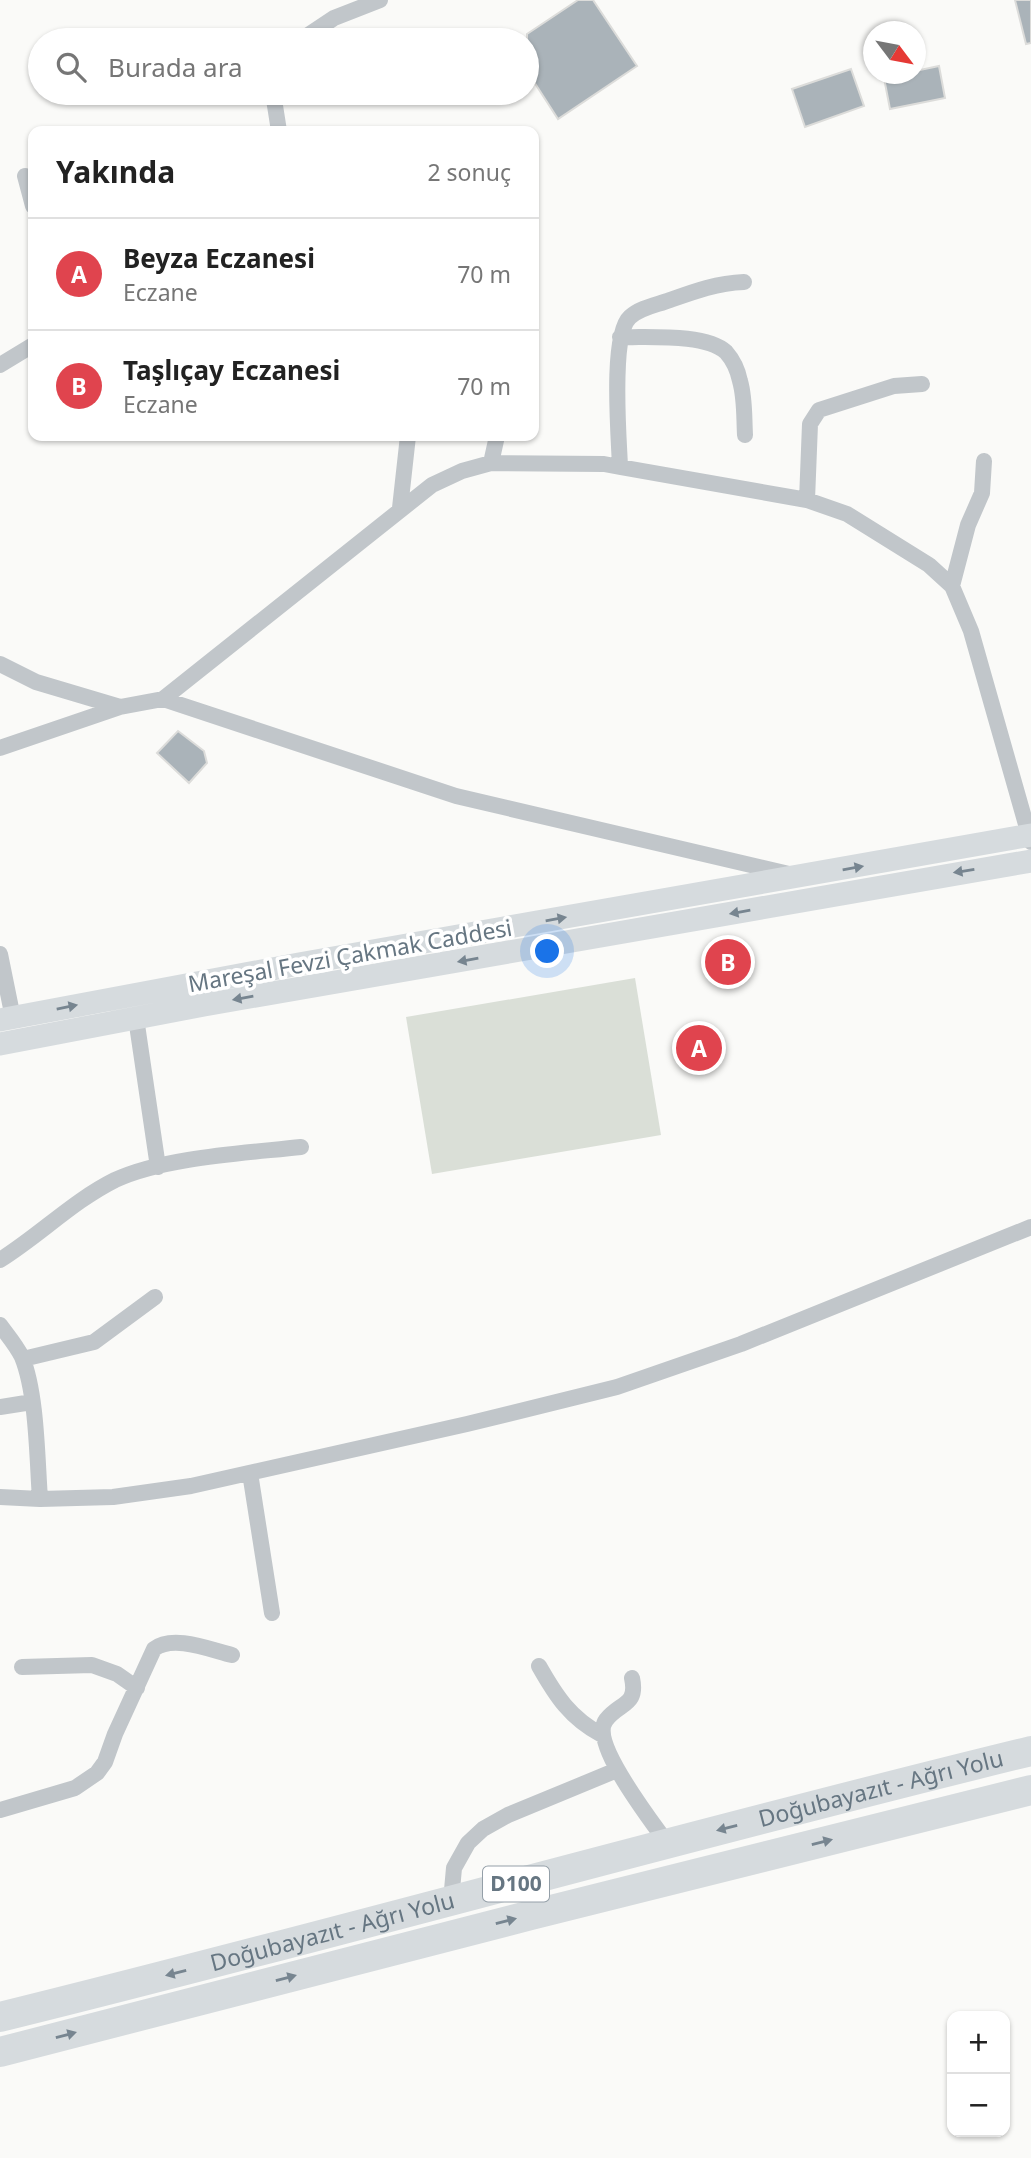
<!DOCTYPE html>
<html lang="tr">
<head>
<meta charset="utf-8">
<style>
  :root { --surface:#fff; --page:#f6f6f6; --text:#222; --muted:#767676; --line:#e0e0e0; --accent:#dd5b35 }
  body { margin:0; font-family:"Noto Sans",sans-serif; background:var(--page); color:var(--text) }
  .controls { position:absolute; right:21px; bottom:21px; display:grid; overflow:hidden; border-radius:14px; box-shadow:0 2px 5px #0004 }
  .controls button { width:63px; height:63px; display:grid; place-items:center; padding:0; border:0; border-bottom:2px solid var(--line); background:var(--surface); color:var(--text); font:35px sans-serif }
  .compass { position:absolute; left:863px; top:21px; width:63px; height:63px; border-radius:50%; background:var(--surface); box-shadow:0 2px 5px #0004; rotate:122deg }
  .you { position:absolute; left:548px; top:952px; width:24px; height:24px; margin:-18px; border:5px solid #fff; border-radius:50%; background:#1a73e8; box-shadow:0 0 0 10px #1a73e833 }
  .badge { display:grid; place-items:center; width:46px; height:46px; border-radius:50%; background:var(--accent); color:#fff; font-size:23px; font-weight:700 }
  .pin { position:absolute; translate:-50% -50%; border:4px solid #fff; box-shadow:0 2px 7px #0006 }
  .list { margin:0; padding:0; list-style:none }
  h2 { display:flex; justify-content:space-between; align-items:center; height:91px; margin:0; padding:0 28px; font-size:30px }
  h2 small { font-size:23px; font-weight:400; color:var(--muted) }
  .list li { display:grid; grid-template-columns:46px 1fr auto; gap:21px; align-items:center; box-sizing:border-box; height:112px; padding:0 28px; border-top:2px solid var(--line) }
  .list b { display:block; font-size:26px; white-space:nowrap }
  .list p { margin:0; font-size:23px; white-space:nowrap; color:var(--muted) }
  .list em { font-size:23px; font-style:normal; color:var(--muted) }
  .icon { flex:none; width:38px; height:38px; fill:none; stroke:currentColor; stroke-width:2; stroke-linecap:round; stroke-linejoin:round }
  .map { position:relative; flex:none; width:1031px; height:2158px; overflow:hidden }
  .search { position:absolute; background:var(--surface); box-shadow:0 2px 5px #0004; left:28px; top:28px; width:511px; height:77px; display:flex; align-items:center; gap:18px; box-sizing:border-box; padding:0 24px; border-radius:38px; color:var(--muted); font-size:26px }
  .panel { position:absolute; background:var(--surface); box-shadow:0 2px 5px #0004; left:28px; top:126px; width:511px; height:315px; border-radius:14px }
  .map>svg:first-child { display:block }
  .park { fill:#dadfd7 }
  .building { fill:#aab3b9; stroke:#dcdcda; stroke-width:2 }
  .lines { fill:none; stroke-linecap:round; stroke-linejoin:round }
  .street { stroke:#c1c6ca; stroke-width:16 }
  .secondary { stroke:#d6dbde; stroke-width:23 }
  .highway { stroke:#d6dbde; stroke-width:30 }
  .oneway { fill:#778590 }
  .labels { text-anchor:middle; stroke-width:7; stroke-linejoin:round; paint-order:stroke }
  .shield { fill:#fff; stroke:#949fa8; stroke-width:2 }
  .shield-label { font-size:21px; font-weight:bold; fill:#667682 }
  .street-label { font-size:23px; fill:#667682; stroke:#fff }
</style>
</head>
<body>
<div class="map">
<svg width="1031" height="2158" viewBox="0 0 1031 2158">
  <rect width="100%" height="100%" fill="#fafaf8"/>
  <path class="park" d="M 635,978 L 661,1135 L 432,1174 L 406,1017 Z"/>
  <path class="building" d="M 578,0 L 593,0 L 637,66 L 558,119 L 527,71 L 527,34 Z
    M 1015,0 L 1031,0 L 1031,43 L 1026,44 Z
    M 939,66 L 945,98 L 890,109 L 884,78 L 915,74 L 915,71 Z
    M 851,69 L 864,106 L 805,127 L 792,89 Z
    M 178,731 L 204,751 L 207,763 L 189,783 L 157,753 Z"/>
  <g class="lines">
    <path class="street" d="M 301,40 L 334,18 L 380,0
      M 273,93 L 279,131
      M 25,176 L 33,206
      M 620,337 C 647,338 705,333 726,352 C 733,360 738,371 740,381 C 745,398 744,417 745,435
      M 0,365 L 33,345
      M 491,463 L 497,436
      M 620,467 C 619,438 610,335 630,317 C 641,307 657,305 670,300 C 695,291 717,283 744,282
      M 807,500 L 810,424 L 819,410 L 894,386 L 922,384
      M 400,508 L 408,436
      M 952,586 L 968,525 L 982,493 L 984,461
      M 0,664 L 36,682 L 120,707 L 163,699 L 456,796 L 789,874
      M 163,699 L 432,485 L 462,471 L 491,463 L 604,464 L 620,467 L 807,500 L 847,514 L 929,565 L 952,586 L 971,631 L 1031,842
      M 0,748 L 120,707
      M 0,954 L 13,1018
      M 136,1018 L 158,1167
      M 0,1260 C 40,1235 73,1201 115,1180 C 164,1157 247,1153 301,1147
      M 0,1325 C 8,1336 16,1345 22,1357 C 37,1394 37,1458 40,1499
      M 23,1359 L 94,1342 L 155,1297
      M 0,1407 L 32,1402
      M 250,1473 L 272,1613
      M 0,1497 L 40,1499 L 113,1497 L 191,1486 L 467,1424 L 617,1387 L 741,1344 L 1031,1227
      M 539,1666 C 556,1696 570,1718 602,1735
      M 22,1667 L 92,1665 L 117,1674 L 137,1688
      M 632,1678 C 638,1706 620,1702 606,1720 C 589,1742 653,1823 667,1843
      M 0,1810 L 75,1788 L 97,1773 L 105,1762 L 115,1734 L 154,1649 C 173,1634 211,1650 232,1655
      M 451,1901 L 454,1868 L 468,1843 L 483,1829 L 508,1815 L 617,1770"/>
    <path class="secondary" d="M 0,1020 L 299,964 L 1031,835
      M 0,1044 L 204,1005 L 1031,861"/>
    <g class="highway">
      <path id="s1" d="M 0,2017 C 345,1932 686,1835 1031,1751"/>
      <path d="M 0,2052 L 531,1915 L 1031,1790"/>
    </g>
  </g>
  <defs><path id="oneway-solid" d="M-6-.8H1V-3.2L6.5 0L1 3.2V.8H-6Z" transform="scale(1.75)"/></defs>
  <g class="oneway">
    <use href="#oneway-solid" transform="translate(853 868) rotate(-10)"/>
    <use href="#oneway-solid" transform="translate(964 871) rotate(171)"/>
    <use href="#oneway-solid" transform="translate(740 912) rotate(170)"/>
    <use href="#oneway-solid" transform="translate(556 919) rotate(-10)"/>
    <use href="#oneway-solid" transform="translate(468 960) rotate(170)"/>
    <use href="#oneway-solid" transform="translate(243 998) rotate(170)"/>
    <use href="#oneway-solid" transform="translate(67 1007) rotate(-11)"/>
    <use href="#oneway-solid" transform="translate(727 1828) rotate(166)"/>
    <use href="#oneway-solid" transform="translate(822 1842) rotate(-14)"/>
    <use href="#oneway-solid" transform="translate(506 1921) rotate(-14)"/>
    <use href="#oneway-solid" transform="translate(176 1973) rotate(166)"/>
    <use href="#oneway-solid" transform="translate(286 1978) rotate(-15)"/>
    <use href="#oneway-solid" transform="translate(66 2035) rotate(-15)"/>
  </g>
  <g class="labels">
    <rect class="shield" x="483" y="1866.5" width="66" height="35" rx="5"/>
    <g class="shield-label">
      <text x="516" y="1891">D100</text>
    </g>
    <g class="street-label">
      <text transform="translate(350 956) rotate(-10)" y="8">Mareşal Fevzi Çakmak Caddesi</text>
      <text dy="8" stroke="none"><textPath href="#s1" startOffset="910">Doğubayazıt - Ağrı Yolu</textPath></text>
      <text dy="8" stroke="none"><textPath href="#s1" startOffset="343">Doğubayazıt - Ağrı Yolu</textPath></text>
    </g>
  </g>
</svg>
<div class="controls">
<button>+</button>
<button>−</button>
</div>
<svg class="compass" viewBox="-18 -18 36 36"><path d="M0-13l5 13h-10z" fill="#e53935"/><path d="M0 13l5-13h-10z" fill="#767676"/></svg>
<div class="you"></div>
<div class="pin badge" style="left:699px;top:1048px;background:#e0444e">A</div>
<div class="pin badge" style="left:728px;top:962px;background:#e0444e">B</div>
<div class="search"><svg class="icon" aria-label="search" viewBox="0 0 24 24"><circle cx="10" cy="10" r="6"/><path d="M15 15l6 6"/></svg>Burada ara</div>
<section class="panel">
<h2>Yakında<small>2 sonuç</small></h2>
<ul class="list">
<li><span class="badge" style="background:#e0444e">A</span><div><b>Beyza Eczanesi</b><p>Eczane</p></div><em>70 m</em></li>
<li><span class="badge" style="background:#e0444e">B</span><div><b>Taşlıçay Eczanesi</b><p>Eczane</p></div><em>70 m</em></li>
</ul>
</section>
</div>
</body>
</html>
